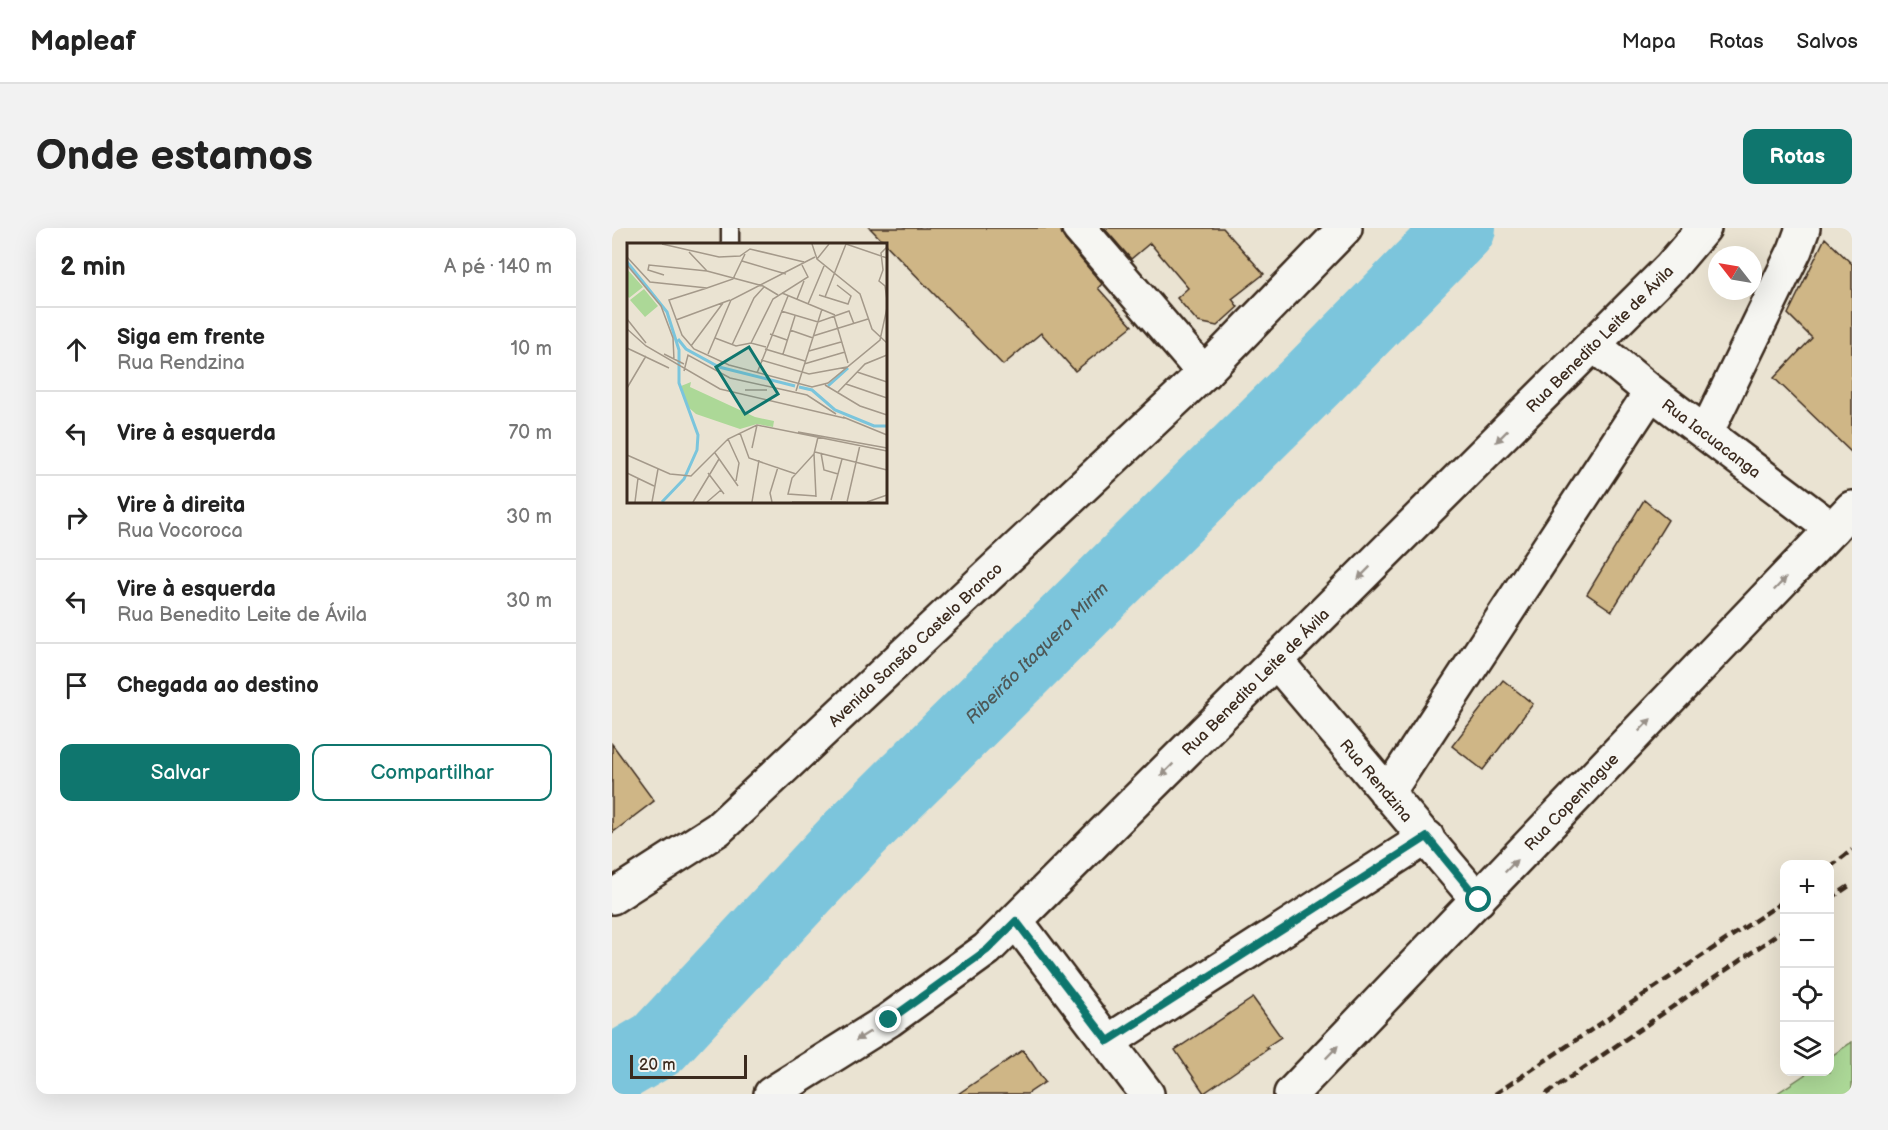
<!DOCTYPE html>
<html lang="pt">
<head>
<meta charset="utf-8">
<style>
  :root { --surface:#fff; --page:#f2f2f2; --text:#222; --muted:#767676; --line:#e0e0e0; --accent:#0f766e }
  body { margin:0; font-family:"Balsamiq Sans",sans-serif; background:var(--page); color:var(--text) }
  .controls { position:absolute; right:18px; bottom:18px; display:grid; overflow:hidden; border-radius:12px; box-shadow:0 6px 24px #0002 }
  .controls button { width:54px; height:54px; display:grid; place-items:center; padding:0; border:0; border-bottom:2px solid var(--line); background:var(--surface); color:var(--text); font:30px sans-serif }
  .compass { position:absolute; left:1096px; top:18px; width:54px; height:54px; border-radius:50%; background:var(--surface); box-shadow:0 6px 24px #0002; rotate:301deg }
  .scale { position:absolute; left:18px; bottom:15px; width:117px; box-sizing:border-box; padding-left:6px; border:3px solid #3b2a1e; border-top:0; font-size:16px; line-height:21px; white-space:nowrap; color:#3b2a1e; -webkit-text-stroke:4px #f6f6f2; paint-order:stroke }
  .stop { position:absolute; width:18px; height:18px; margin:-14px; border:4px solid #0f766e; border-radius:50%; background:#fff }
  .stop.end { background:#0f766e; border-color:#fff; box-shadow:0 2px 6px #0008 }
  .list { margin:0; padding:0; list-style:none }
  h2 { display:flex; justify-content:space-between; align-items:center; height:78px; margin:0; padding:0 24px; font-size:26px }
  h2 small { font-size:20px; font-weight:400; color:var(--muted) }
  .list li { display:grid; grid-template-columns:39px 1fr auto; gap:18px; align-items:center; box-sizing:border-box; height:84px; padding:0 24px; border-top:2px solid var(--line) }
  .list b { display:block; font-size:22px; white-space:nowrap }
  .list p { margin:0; font-size:20px; white-space:nowrap; color:var(--muted) }
  .list em { font-size:20px; font-style:normal; color:var(--muted) }
  .actions { display:flex; gap:12px; padding:18px 24px }
  .actions a { flex:1; padding:14px 0; border:2px solid var(--accent); border-radius:12px; text-align:center; font-size:21px; color:var(--accent) }
  .actions .main { background:var(--accent); color:#fff }
  .icon { flex:none; width:33px; height:33px; fill:none; stroke:currentColor; stroke-width:2; stroke-linecap:round; stroke-linejoin:round }
  .map { position:relative; flex:none; width:1240px; height:866px; overflow:hidden; border-radius:12px }
  header { display:flex; align-items:center; gap:36px; box-sizing:border-box; height:84px; padding:0 30px; background:var(--surface); border-bottom:2px solid var(--line) }
  header strong { font-size:28px }
  nav { display:flex; gap:33px; margin-inline-start:auto; font-size:21px }
  .intro { display:flex; align-items:center; justify-content:space-between; box-sizing:border-box; height:144px; padding:0 36px }
  h1 { margin:0; font-size:42px }
  .button { padding:15px 27px; border-radius:12px; background:var(--accent); color:#fff; font-size:21px; font-weight:700 }
  main { display:flex; gap:36px; padding:0 36px }
  aside { flex:1; background:var(--surface); border-radius:12px; box-shadow:0 6px 24px #0002 }
  .map>svg:first-child { display:block }
  .green { fill:#acd897; stroke:#74815a; stroke-width:1.5 }
  .lines { fill:none; stroke-linecap:round; stroke-linejoin:round }
  .river { stroke:#7bc5dc; stroke-width:70 }
  .building { fill:#cfb686; stroke:#3b2a1e; stroke-width:1.5 }
  .lane-casing { stroke:#3b2a1e; stroke-width:21 }
  .street-casing { stroke:#3b2a1e; stroke-width:38 }
  .primary-casing { stroke:#3b2a1e; stroke-width:38 }
  .lane { stroke:#f6f6f2; stroke-width:16 }
  .street { stroke:#f6f6f2; stroke-width:33 }
  .primary { stroke:#f6f6f2; stroke-width:33 }
  .rail { stroke:#3b2a1e; stroke-width:4.5; stroke-dasharray:9 4.5; stroke-linecap:butt }
  .oneway { fill:#989088 }
  .route { stroke:#0f766e; stroke-width:8 }
  .labels { text-anchor:middle; stroke-width:4.5; stroke-linejoin:round; paint-order:stroke }
  .street-label { font-size:16px; fill:#3b2a1e; stroke:#f6f6f2 }
  .water-label { font-size:18px; font-style:italic; fill:#4e5857; stroke:#f6f6f2 }
  .inset-river { fill:none; stroke:#7bc5dc; stroke-width:3 }
  .inset-road { fill:none; stroke:#a4998a; stroke-width:1.5 }
  .view { fill:#0f766e; fill-opacity:0.15; stroke:#0f766e; stroke-width:3 }
  .inset-edge { fill:none; stroke:#3b2a1e; stroke-width:3 }
</style>
</head>
<body>
<header>
<strong>Mapleaf</strong>
<nav><a>Mapa</a><a>Rotas</a><a>Salvos</a></nav>
</header>
<div class="intro"><h1>Onde estamos</h1><a class="button">Rotas</a></div>
<main>
<aside>
<h2>2 min<small>A pé · 140 m</small></h2>
<ul class="list">
<li><svg class="icon" aria-label="ahead" viewBox="0 0 24 24"><path d="M12 20V5M6 11l6-6 6 6"/></svg><div><b>Siga em frente</b><p>Rua Rendzina</p></div><em>10 m</em></li>
<li><svg class="icon" aria-label="left" viewBox="0 0 24 24"><path d="M17 20v-9H6M10 6l-5 5 5 5"/></svg><div><b>Vire à esquerda</b></div><em>70 m</em></li>
<li><svg class="icon" aria-label="right" viewBox="0 0 24 24"><path d="M7 20v-9h11M14 6l5 5-5 5"/></svg><div><b>Vire à direita</b><p>Rua Vocoroca</p></div><em>30 m</em></li>
<li><svg class="icon" aria-label="left" viewBox="0 0 24 24"><path d="M17 20v-9H6M10 6l-5 5 5 5"/></svg><div><b>Vire à esquerda</b><p>Rua Benedito Leite de Ávila</p></div><em>30 m</em></li>
<li><svg class="icon" aria-label="arrive" viewBox="0 0 24 24"><path d="M6 21V4h12l-3 4 3 4H6"/></svg><div><b>Chegada ao destino</b></div></li>
</ul>
<div class="actions"><a class="main">Salvar</a><a>Compartilhar</a></div>
</aside>
<div class="map">
<svg width="1240" height="866" viewBox="0 0 1240 866">
  <rect width="100%" height="100%" fill="#eae3d2"/>
  <filter id="ink" filterUnits="userSpaceOnUse"><feTurbulence type="fractalNoise" baseFrequency=".0167" numOctaves="2"/><feDisplacementMap in="SourceGraphic" scale="12" xChannelSelector="R" yChannelSelector="G"/><feConvolveMatrix kernelMatrix="1 2 1 2 8 2 1 2 1" color-interpolation-filters="sRGB"/></filter>
  <g filter="url(#ink)">
    <path class="green" d="M 1240,814 L 1240,866 L 1164,866 L 1197,844 L 1218,844 L 1218,829 Z"/>
    <g class="lines">
      <path class="river" id="s1" d="M 0,843 L 46,816 L 241,607 L 702,150 L 849,0"/>
    </g>
    <path class="building" d="M 258,0 L 449,0 L 453,12 L 490,56 L 486,60 L 520,98 L 463,143 L 429,105 L 391,137 Z
      M 492,0 L 611,0 L 652,46 L 620,71 L 626,79 L 605,98 L 586,94 L 565,70 L 576,60 L 538,15 L 519,31 Z
      M 1213,10 L 1240,36 L 1240,225 L 1162,150 L 1200,110 L 1176,86 Z
      M 1032,272 L 1056,292 L 1000,383 L 975,366 Z
      M 891,452 L 921,476 L 871,542 L 840,518 Z
      M 0,516 L 42,573 L 0,605 Z
      M 641,770 L 669,809 L 654,819 L 656,821 L 592,865 L 563,822 Z
      M 411,822 L 433,854 L 415,866 L 346,866 Z"/>
    <g class="lines">
      <defs>
        <path id="lane" d="M 118,16 L 118,0"/>
        <g id="street">
          <path d="M 467,0 L 592,145"/>
          <path id="s2" d="M 982,117 L 1039,164 L 1220,301"/>
          <path d="M 1094,205 L 1183,22 L 1191,0"/>
          <path id="s3" d="M 664,433 L 866,672"/>
          <path d="M 775,566 L 1039,164"/>
          <path id="s4" d="M 0,669 L 106,601 L 592,145 L 733,0"/>
          <path d="M 404,693 L 535,866"/>
          <path d="M 497,813 L 815,609"/>
        </g>
        <g id="primary">
          <path id="s5" d="M 159,866 L 277,792 L 375,721 L 1058,40 L 1092,0"/>
          <path id="s6" d="M 679,866 L 1240,280"/>
        </g>
      </defs>
      <use href="#lane" class="lane-casing"/>
      <use href="#street" class="street-casing"/>
      <use href="#primary" class="primary-casing"/>
      <use href="#lane" class="lane"/>
      <use href="#street" class="street"/>
      <use href="#primary" class="primary"/>
      <path class="rail" d="M 1218,639 L 1240,622
        M 1218,671 L 1240,656
        M 883,866 L 1172,673
        M 934,866 L 1172,702"/>
    </g>
    <defs><path id="oneway-solid" d="M-6-.8H1V-3.2L6.5 0L1 3.2V.8H-6Z" transform="scale(1.5)"/></defs>
    <g class="oneway">
      <use href="#oneway-solid" transform="translate(890 208) rotate(135)"/>
      <use href="#oneway-solid" transform="translate(752 345) rotate(135)"/>
      <use href="#oneway-solid" transform="translate(1168 356) rotate(-46)"/>
      <use href="#oneway-solid" transform="translate(1033 497) rotate(-46)"/>
      <use href="#oneway-solid" transform="translate(555 542) rotate(135)"/>
      <use href="#oneway-solid" transform="translate(899 638) rotate(-46)"/>
      <use href="#oneway-solid" transform="translate(251 808) rotate(148)"/>
      <use href="#oneway-solid" transform="translate(720 824) rotate(-46)"/>
    </g>
  </g>
  <g class="lines" filter="url(#ink)">
    <path class="route" d="M 277,792 L 375,722 L 404,693 L 496,813 L 815,609 L 867,672"/>
  </g>
  <g class="labels">
    <g class="street-label">
      <text dy="6" stroke="none"><textPath href="#s5" startOffset="1125">Rua Benedito Leite de Ávila</textPath></text>
      <text dy="6" stroke="none"><textPath href="#s2" startOffset="150">Rua Iacuacanga</textPath></text>
      <text dy="6" stroke="none"><textPath href="#s4" startOffset="396">Avenida Sansão Castelo Branco</textPath></text>
      <text dy="6" stroke="none"><textPath href="#s5" startOffset="639">Rua Benedito Leite de Ávila</textPath></text>
      <text dy="6" stroke="none"><textPath href="#s3" startOffset="156">Rua Rendzina</textPath></text>
      <text dy="6" stroke="none"><textPath href="#s6" startOffset="405">Rua Copenhague</textPath></text>
    </g>
    <g class="water-label">
      <text dy="6" stroke="none"><textPath href="#s1" startOffset="598">Ribeirão Itaquera Mirim</textPath></text>
    </g>
  </g>
  <g transform="translate(15 15)">
    <rect width="260" height="260" fill="#eae3d2"/>
    <path d="M 0,26 L 16,44 L 2,55 L 0,52 ZM 17,46 L 31,63 L 18,74 L 3,57 ZM 64,139 L 63,144 L 128,174 L 147,178 L 146,184 L 130,181 L 113,186 L 69,171 L 60,163 L 54,143 Z" fill="#acd897"/>
    <path class="inset-river" d="M 0,19 L 40,69 L 52,107 L 52,140 L 71,192 L 70,207 L 57,236 L 35,259M 51,96 L 59,106 L 92,124 L 168,143M 201,143 L 221,125M 172,144 L 185,147 L 208,167 L 247,183 L 259,183"/>
    <path class="inset-road" d="M 35,1 L 92,14 L 113,13 L 123,6 L 177,19M 185,1 L 190,16 L 233,51 L 245,86 L 260,100M 219,1 L 260,15M 260,4 L 254,10 L 256,27 L 252,38 L 258,43 L 260,57M 62,9 L 80,28M 0,14 L 23,39 L 80,45 L 106,36 L 118,11M 190,16 L 202,1M 115,18 L 159,31M 0,22 L 34,63 L 46,95 L 47,117M 37,32 L 21,27 L 22,22 L 80,28 L 136,43 L 151,52M 80,45 L 42,57 L 55,92 L 67,106 L 102,122 L 185,144 L 201,140 L 253,97 L 260,65M 155,50 L 208,72M 192,52 L 221,61 L 224,53 L 210,42M 198,54 L 219,1M 170,56 L 177,38M 181,61 L 197,23M 154,68 L 191,79 L 222,68 L 227,81M 207,73 L 221,120M 0,76 L 19,100M 49,77 L 103,57M 0,86 L 19,103 L 93,146 L 217,175M 163,87 L 186,95M 143,91 L 160,97M 186,93 L 241,76M 88,95 L 109,103 L 124,100 L 139,104M 124,100 L 146,56 L 181,34 L 175,22M 105,102 L 127,55 L 137,44M 64,103 L 96,60M 0,105 L 42,125M 138,106 L 178,118M 182,108 L 214,99M 37,111 L 57,121M 81,111 L 104,57 L 188,14M 156,111 L 168,73M 134,117 L 182,131 L 220,124M 177,121 L 218,109M 57,128 L 61,112 L 103,135 L 180,152 L 209,171M 230,129 L 260,139M 130,130 L 161,53M 219,141 L 260,155M 198,142 L 233,163 L 260,172M 0,145 L 19,113M 118,147 L 140,147M 169,148 L 195,66M 210,150 L 238,121 L 260,112M 216,174 L 260,192M 171,189 L 260,205M 113,190 L 122,215 L 169,231M 101,196 L 112,220 L 109,238M 125,205 L 130,182M 188,209 L 260,227M 88,210 L 111,243M 194,210 L 197,227 L 211,231M 187,211 L 189,254M 0,212 L 43,231 L 64,233 L 101,196 L 130,182 L 260,208M 0,230 L 27,243M 81,230 L 97,251M 189,253 L 161,251 L 165,235 L 187,211 L 191,194M 204,257 L 215,216M 8,259 L 11,235M 25,259 L 31,226M 66,259 L 92,216M 80,259 L 94,247M 125,259 L 132,217M 145,259 L 143,250 L 151,224M 165,259 L 219,259M 220,259 L 233,202M 240,259 L 260,252"/>
    <path class="view" d="M 122,104 L 151,151 L 118,171 L 89,124 Z"/>
    <rect width="260" height="260" class="inset-edge"/>
  </g>
</svg>
<div class="controls">
<button>+</button>
<button>−</button>
<button><svg class="icon" aria-label="locate" viewBox="0 0 24 24"><circle cx="12" cy="12" r="6"/><path d="M12 2v4M12 18v4M2 12h4M18 12h4"/></svg></button>
<button><svg class="icon" aria-label="layers" viewBox="0 0 24 24"><path d="M12 4l9 5-9 5-9-5zM3 14l9 5 9-5"/></svg></button>
</div>
<svg class="compass" viewBox="-18 -18 36 36"><path d="M0-13l5 13h-10z" fill="#e53935"/><path d="M0 13l5-13h-10z" fill="#767676"/></svg>
<div class="scale">20 m</div>
<div class="stop" style="left:867px;top:672px"></div>
<div class="stop end" style="left:277px;top:792px"></div>
</div>
</main>
</body>
</html>
